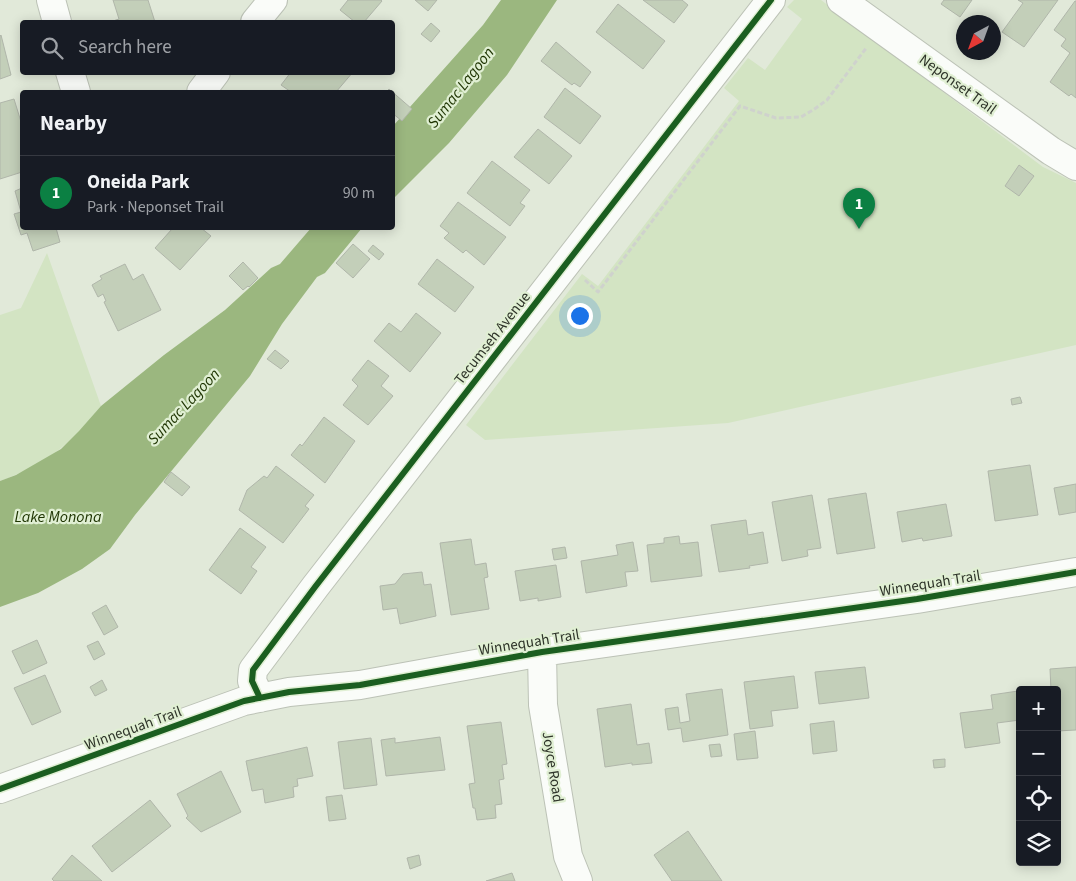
<!DOCTYPE html>
<html lang="en">
<head>
<meta charset="utf-8">
<style>
  :root { --surface:#171b24; --page:#20242c; --text:#f1f3f6; --muted:#9ea1a6; --line:#363941; --accent:#0b8043 }
  body { margin:0; font-family:"Source Sans 3",sans-serif; background:var(--page); color:var(--text) }
  .controls { position:absolute; right:15px; bottom:15px; display:grid; overflow:hidden; border-radius:5px; box-shadow:0 2px 12px #0003 }
  .controls button { width:45px; height:45px; display:grid; place-items:center; padding:0; border:0; border-bottom:1px solid var(--line); background:var(--surface); color:var(--text); font:25px sans-serif }
  .compass { position:absolute; left:956px; top:15px; width:45px; height:45px; border-radius:50%; background:var(--surface); box-shadow:0 2px 12px #0003; rotate:221deg }
  .you { position:absolute; left:579px; top:315px; width:18px; height:18px; margin:-12px; border:4px solid #fff; border-radius:50%; background:#1a73e8; box-shadow:0 0 0 8px #1a73e833 }
  .badge { display:grid; place-items:center; width:32px; height:32px; border-radius:50%; background:var(--accent); color:#fff; font-size:16px; font-weight:700 }
  .pin { position:absolute; translate:-50% -41px; filter:drop-shadow(0 1px 2px #0008) }
  .pin::after { content:''; position:absolute; top:26px; width:18px; height:15px; background:inherit; clip-path:polygon(0 0,100% 0,50% 100%) }
  .list { margin:0; padding:0; list-style:none }
  h2 { display:flex; justify-content:space-between; align-items:center; height:65px; margin:0; padding:0 20px; font-size:21px }
  h2 small { font-size:16px; font-weight:400; color:var(--muted) }
  .list li { display:grid; grid-template-columns:32px 1fr auto; gap:15px; align-items:center; box-sizing:border-box; height:75px; padding:0 20px; border-top:1px solid var(--line) }
  .list b { display:block; font-size:19px; white-space:nowrap }
  .list p { margin:0; font-size:16px; white-space:nowrap; color:var(--muted) }
  .list em { font-size:16px; font-style:normal; color:var(--muted) }
  .icon { flex:none; width:28px; height:28px; fill:none; stroke:currentColor; stroke-width:2; stroke-linecap:round; stroke-linejoin:round }
  .map { position:relative; flex:none; width:1076px; height:881px; overflow:hidden }
  .search { position:absolute; background:var(--surface); box-shadow:0 2px 12px #0003; left:20px; top:20px; width:375px; height:55px; display:flex; align-items:center; gap:12px; box-sizing:border-box; padding:0 18px; border-radius:5px; color:var(--muted); font-size:19px }
  .panel { position:absolute; background:var(--surface); box-shadow:0 2px 12px #0003; left:20px; top:90px; width:375px; height:140px; border-radius:5px }
  .map>svg:first-child { display:block }
  .green { fill:#d3e4c3 }
  .water { fill:#9bb77f }
  .building { fill:#c3cfb9; stroke:#b0b6aa }
  .lines { fill:none; stroke-linecap:round; stroke-linejoin:round }
  .minor-casing { stroke:#bcc2b6; stroke-width:30 }
  .path { stroke:#cfd2cd; stroke-width:3; stroke-dasharray:5 2.5; stroke-linecap:butt }
  .minor { stroke:#fafcf9; stroke-width:28 }
  .cycleway-casing { stroke:#e0efd3; stroke-width:9 }
  .cycleway { stroke:#1b5e20; stroke-width:6 }
  .labels { text-anchor:middle; stroke-width:4.5; stroke-linejoin:round; paint-order:stroke }
  .street-label { font-size:15px; fill:#2e3429; stroke:#e0efd3 }
  .water-label { font-size:16px; font-style:italic; fill:#1d3300; stroke:#e0efd3 }
</style>
</head>
<body>
<div class="map">
<svg width="1076" height="881" viewBox="0 0 1076 881">
  <rect width="100%" height="100%" fill="#e1e9d9"/>
  <path class="green" d="M 794,0 L 821,0 L 1043,167 L 1076,183 L 1076,345 L 728,423 L 485,440 L 466,425 L 582,274 L 598,286 L 739,101 L 724,88 L 748,58 L 765,70 L 802,19 L 787,7 Z
    M 47,253 L 101,406 C 89,420 77,436 61,448 C 45,462 20,474 0,481 L 0,315 L 21,308 Z"/>
  <path class="water" d="M 501,0 L 557,0 L 507,75 L 449,143 L 393,199 L 393,126 L 483,25 Z
    M 311,228 L 362,228 L 325,273 L 317,277 L 282,324 L 250,376 L 135,515 L 110,549 L 82,569 L 38,593 L 0,607 L 0,481 L 16,475 L 61,449 L 79,431 L 101,406 L 164,355 L 225,310 L 271,268 L 280,264 Z"/>
  <path class="building" d="M 113,0 L 148,0 L 155,22 L 113,22 L 113,21 L 119,19 Z
    M 348,0 L 381,0 L 382,1 L 364,22 L 355,22 L 340,10 Z
    M 415,0 L 437,0 L 428,11 Z
    M 643,0 L 682,0 L 688,5 L 674,23 Z
    M 944,0 L 972,0 L 960,17 L 941,4 Z
    M 1018,0 L 1058,0 L 1024,47 L 1002,32 L 1023,3 Z
    M 1075,1 L 1076,1 L 1076,98 L 1071,94 L 1069,96 L 1050,82 L 1070,53 L 1061,46 L 1066,39 L 1054,30 Z
    M 618,4 L 665,41 L 643,69 L 596,32 Z
    M 431,23 L 440,31 L 431,42 L 421,34 Z
    M 1,35 L 11,75 L 0,79 L 0,36 Z
    M 556,42 L 591,72 L 580,87 L 574,83 L 572,85 L 541,61 Z
    M 291,72 L 296,74 L 353,72 L 336,92 L 291,92 L 281,85 Z
    M 565,88 L 601,116 L 580,144 L 544,117 Z
    M 389,89 L 412,109 L 402,121 L 392,113 L 392,92 L 386,92 Z
    M 14,99 L 22,125 L 22,172 L 0,179 L 0,103 Z
    M 538,129 L 572,156 L 549,184 L 514,157 Z
    M 492,161 L 530,190 L 520,203 L 525,206 L 510,226 L 467,193 Z
    M 1019,165 L 1034,176 L 1019,196 L 1005,186 Z
    M 22,188 L 22,228 L 56,228 L 60,242 L 33,251 L 27,233 L 21,235 L 14,214 L 21,212 L 15,191 Z
    M 458,202 L 506,237 L 484,265 L 466,250 L 463,253 L 444,238 L 449,233 L 440,226 Z
    M 171,228 L 201,228 L 211,236 L 180,270 L 155,248 L 172,229 Z
    M 353,244 L 370,259 L 353,278 L 336,263 Z
    M 373,245 L 384,254 L 379,260 L 368,251 Z
    M 437,259 L 474,287 L 455,312 L 418,284 Z
    M 243,262 L 258,278 L 249,287 L 248,286 L 243,290 L 229,276 Z
    M 125,264 L 133,280 L 143,274 L 161,310 L 118,331 L 104,302 L 106,301 L 103,294 L 98,297 L 92,285 L 102,279 L 100,276 Z
    M 416,313 L 441,333 L 410,372 L 374,341 L 389,323 L 401,332 Z
    M 275,350 L 289,361 L 281,369 L 267,359 Z
    M 368,360 L 389,376 L 381,386 L 393,396 L 368,425 L 343,405 L 358,386 L 352,380 Z
    M 1020,397 L 1022,403 L 1012,405 L 1011,399 Z
    M 324,417 L 355,441 L 325,483 L 291,455 L 300,444 L 302,446 Z
    M 1030,465 L 1038,515 L 995,521 L 988,471 Z
    M 276,466 L 314,495 L 305,506 L 309,509 L 283,543 L 239,510 L 247,490 L 264,476 L 267,478 Z
    M 171,472 L 190,487 L 182,496 L 164,482 Z
    M 1076,484 L 1076,512 L 1059,515 L 1054,488 Z
    M 866,493 L 875,548 L 837,554 L 828,499 Z
    M 812,495 L 821,548 L 807,550 L 808,556 L 782,561 L 772,502 Z
    M 946,504 L 952,536 L 923,541 L 922,538 L 902,542 L 897,512 Z
    M 746,520 L 748,535 L 763,532 L 768,563 L 749,566 L 750,568 L 719,572 L 711,525 Z
    M 240,528 L 266,547 L 251,567 L 257,571 L 241,594 L 209,570 Z
    M 679,536 L 680,544 L 698,542 L 702,576 L 651,582 L 647,545 L 664,543 L 664,538 Z
    M 471,539 L 475,565 L 486,563 L 488,577 L 484,578 L 489,609 L 451,615 L 440,543 Z
    M 633,542 L 638,571 L 625,572 L 627,586 L 586,593 L 581,561 L 618,555 L 616,545 Z
    M 565,547 L 567,558 L 554,560 L 552,549 Z
    M 556,565 L 561,597 L 538,601 L 538,598 L 520,601 L 515,571 Z
    M 422,572 L 424,585 L 431,584 L 436,616 L 400,624 L 397,608 L 383,610 L 380,586 L 395,584 L 403,574 Z
    M 106,605 L 118,627 L 104,635 L 92,613 Z
    M 37,640 L 47,663 L 23,674 L 12,651 Z
    M 98,641 L 105,654 L 94,660 L 87,646 Z
    M 865,667 L 869,698 L 819,704 L 815,672 Z
    M 1076,667 L 1076,730 L 1057,731 L 1057,690 L 1051,690 L 1050,669 Z
    M 45,675 L 61,712 L 32,725 L 14,688 Z
    M 794,676 L 798,708 L 771,711 L 773,726 L 750,729 L 744,682 Z
    M 102,680 L 107,690 L 95,696 L 90,687 Z
    M 722,689 L 728,735 L 683,742 L 681,728 L 668,730 L 665,709 L 678,707 L 680,723 L 690,721 L 686,694 Z
    M 1018,691 L 1020,720 L 997,723 L 1000,743 L 965,748 L 960,713 L 993,709 L 991,695 Z
    M 631,704 L 637,745 L 649,743 L 652,763 L 632,765 L 632,763 L 605,767 L 597,709 Z
    M 834,721 L 837,751 L 813,754 L 810,724 Z
    M 501,722 L 507,764 L 502,765 L 504,779 L 499,780 L 502,804 L 495,805 L 496,818 L 477,820 L 475,808 L 473,808 L 469,784 L 475,783 L 467,726 Z
    M 755,731 L 758,758 L 737,760 L 734,734 Z
    M 440,737 L 445,770 L 386,776 L 381,740 L 395,738 L 395,743 Z
    M 371,738 L 377,785 L 344,789 L 338,742 Z
    M 720,744 L 722,756 L 711,757 L 709,745 Z
    M 307,747 L 313,776 L 297,779 L 298,786 L 293,787 L 294,797 L 265,803 L 263,789 L 252,791 L 246,761 Z
    M 945,759 L 945,767 L 934,768 L 933,760 Z
    M 221,771 L 241,812 L 201,832 L 186,818 L 188,816 L 177,794 Z
    M 342,795 L 346,819 L 329,821 L 326,797 Z
    M 150,800 L 171,826 L 112,872 L 92,846 Z
    M 688,831 L 722,881 L 672,881 L 654,855 Z
    M 72,855 L 102,881 L 54,881 L 52,879 Z
    M 419,855 L 421,865 L 410,869 L 407,858 Z
    M 512,873 L 515,881 L 486,881 Z"/>
  <g class="lines">
    <defs>
      <path id="minor" d="M 51,0 L 57,22
        M 841,0 L 1051,151 L 1076,166
        M 255,22 L 273,0
        M 70,72 L 76,92
        M 201,92 L 216,72
        M 542,652 L 543,705 L 568,856 L 578,881
        M 260,698 L 252,681 L 253,670 L 315,587 L 771,0
        M 0,789 L 244,701 L 289,692 L 360,685 L 542,652 L 917,599 L 1076,572"/>
    </defs>
    <use href="#minor" class="minor-casing"/>
    <path class="path" d="M 585,280 L 598,292 L 740,106 L 776,118 L 801,117 L 813,110 L 827,100 L 867,47"/>
    <use href="#minor" class="minor"/>
    <defs>
      <path id="cycleway" d="M 260,698 L 252,681 L 253,670 L 315,587 L 771,0
        M 0,789 L 244,701 L 289,692 L 360,685 L 542,652 L 917,599 L 1076,572"/>
    </defs>
    <use href="#cycleway" class="cycleway-casing"/>
    <use href="#cycleway" class="cycleway"/>
  </g>
  <g class="labels">
    <g class="street-label">
      <text transform="translate(958 84) rotate(36)" y="5">Neponset Trail</text>
      <text transform="translate(492 338) rotate(-52)" y="5">Tecumseh Avenue</text>
      <text transform="translate(930 583) rotate(-9)" y="5">Winnequah Trail</text>
      <text transform="translate(529 642) rotate(-9)" y="5">Winnequah Trail</text>
      <text transform="translate(133 728) rotate(-20)" y="5">Winnequah Trail</text>
      <text transform="translate(553 767) rotate(81)" y="5">Joyce Road</text>
    </g>
    <g class="water-label">
      <text transform="translate(460 87) rotate(-52)" y="6">Sumac Lagoon</text>
      <text transform="translate(183 406) rotate(-47)" y="6">Sumac Lagoon</text>
      <text x="58" y="522">Lake Monona</text>
    </g>
  </g>
</svg>
<div class="controls">
<button>+</button>
<button>−</button>
<button><svg class="icon" aria-label="locate" viewBox="0 0 24 24"><circle cx="12" cy="12" r="6"/><path d="M12 2v4M12 18v4M2 12h4M18 12h4"/></svg></button>
<button><svg class="icon" aria-label="layers" viewBox="0 0 24 24"><path d="M12 4l9 5-9 5-9-5zM3 14l9 5 9-5"/></svg></button>
</div>
<svg class="compass" viewBox="-18 -18 36 36"><path d="M0-13l5 13h-10z" fill="#e53935"/><path d="M0 13l5-13h-10z" fill="#9ea1a6"/></svg>
<div class="you"></div>
<div class="pin badge" style="left:859px;top:229px">1</div>
<div class="search"><svg class="icon" aria-label="search" viewBox="0 0 24 24"><circle cx="10" cy="10" r="6"/><path d="M15 15l6 6"/></svg>Search here</div>
<section class="panel">
<h2>Nearby<small></small></h2>
<ul class="list">
<li><span class="badge">1</span><div><b>Oneida Park</b><p>Park · Neponset Trail</p></div><em>90 m</em></li>
</ul>
</section>
</div>
</body>
</html>
